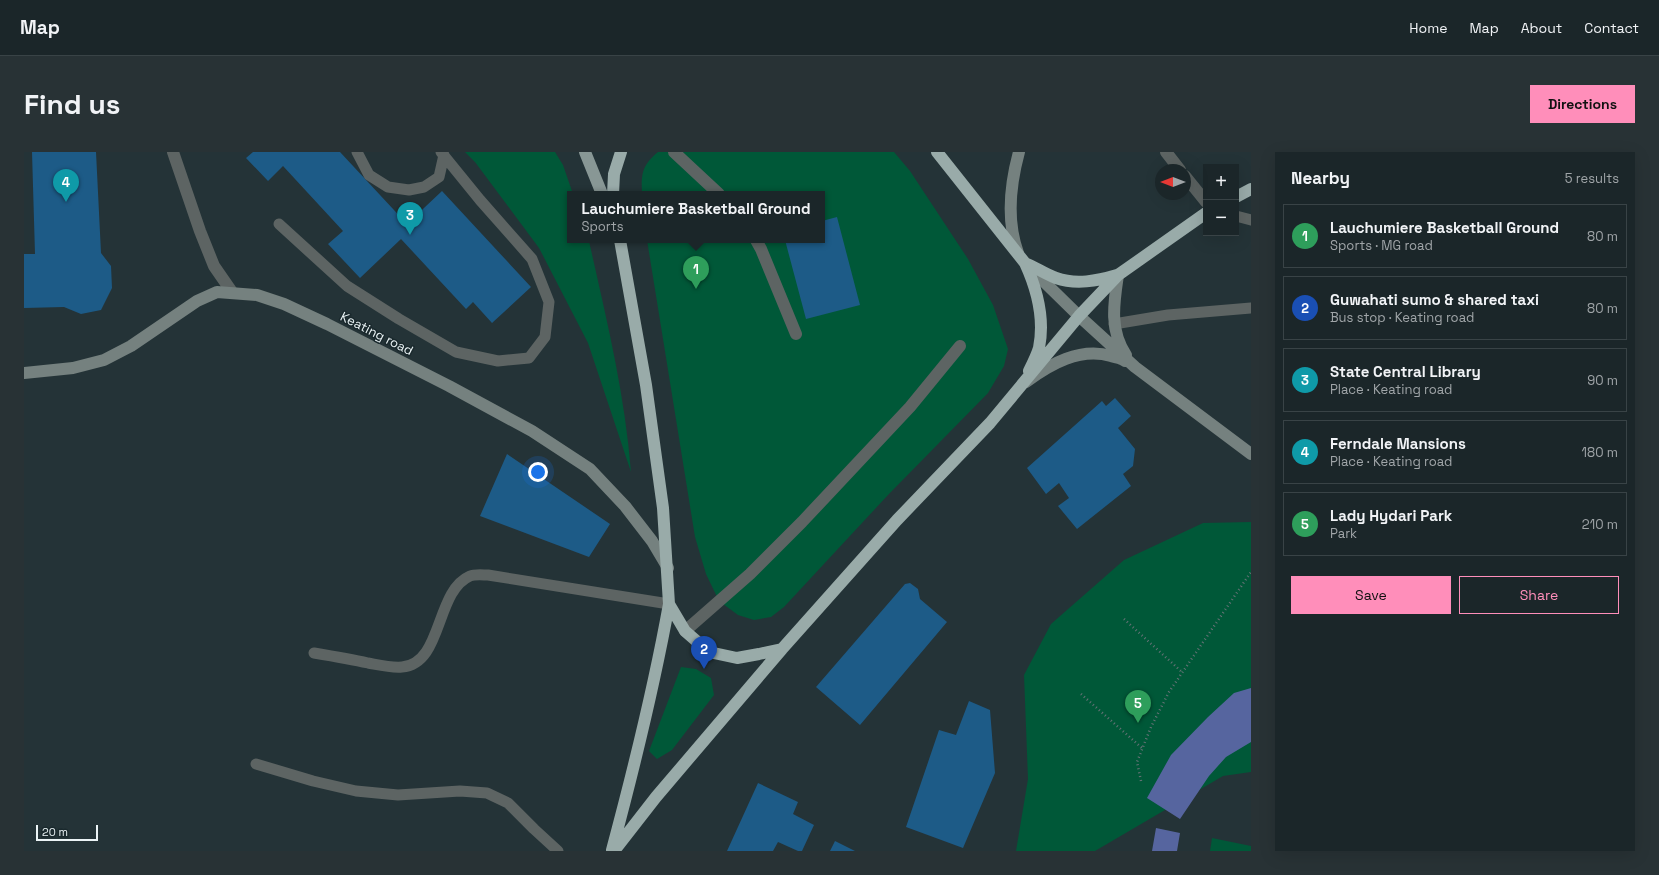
<!DOCTYPE html>
<html lang="en">
<head>
<meta charset="utf-8">
<style>
  :root { --surface:#1b2629; --page:#283235; --text:#f1f3f6; --muted:#a0a5a8; --line:#394346; --accent:#ff8eba }
  body { margin:0; font-family:"Space Grotesk",sans-serif; background:var(--page); color:var(--text) }
  .controls { position:absolute; right:12px; top:12px; display:grid; overflow:hidden; border-radius:0px; box-shadow:0 4px 16px #0002 }
  .controls button { width:36px; height:36px; display:grid; place-items:center; padding:0; border:0; border-bottom:1px solid var(--line); background:var(--surface); color:var(--text); font:20px sans-serif }
  .compass { position:absolute; left:1131px; top:12px; width:36px; height:36px; border-radius:50%; background:var(--surface); box-shadow:0 4px 16px #0002; rotate:270deg }
  .scale { position:absolute; left:12px; bottom:10px; width:62px; box-sizing:border-box; padding-left:4px; border:2px solid #ebf4f6; border-top:0; font-size:11px; line-height:14px; white-space:nowrap; color:#ebf4f6; -webkit-text-stroke:3px #1a292d; paint-order:stroke }
  .you { position:absolute; left:514px; top:320px; width:14px; height:14px; margin:-10px; border:3px solid #fff; border-radius:50%; background:#1a73e8; box-shadow:0 0 0 6px #1a73e833 }
  .badge { display:grid; place-items:center; width:26px; height:26px; border-radius:50%; background:var(--accent); color:#fff; font-size:13px; font-weight:700 }
  .pin { position:absolute; translate:-50% -33px; filter:drop-shadow(0 1px 2px #0008) }
  .pin::after { content:''; position:absolute; top:21px; width:14px; height:12px; background:inherit; clip-path:polygon(0 0,100% 0,50% 100%) }
  .popup { position:absolute; left:543px; top:39px; width:258px; height:52px; box-sizing:border-box; display:grid; place-content:center; border-radius:0px; background:var(--surface); filter:drop-shadow(0 1px 3px #0005); font-size:13px; white-space:nowrap; color:var(--muted) }
  .popup b { font-size:15px; color:var(--text) }
  .popup::after { content:''; position:absolute; left:50%; top:100%; margin-left:-8px; border:8px solid transparent; border-top-color:var(--surface) }
  .list { margin:0; padding:0; list-style:none }
  h2 { display:flex; justify-content:space-between; align-items:center; height:52px; margin:0; padding:0 16px; font-size:17px }
  h2 small { font-size:13px; font-weight:400; color:var(--muted) }
  .list li { display:grid; grid-template-columns:26px 1fr auto; gap:12px; align-items:center; box-sizing:border-box; height:64px; margin:0 8px 8px; padding:0 8px; border:1px solid var(--line); border-radius:0px }
  .list b { display:block; font-size:15px; white-space:nowrap }
  .list p { margin:0; font-size:13px; white-space:nowrap; color:var(--muted) }
  .list em { font-size:13px; font-style:normal; color:var(--muted) }
  .actions { display:flex; gap:8px; padding:12px 16px }
  .actions a { flex:1; padding:9px 0; border:1px solid var(--accent); border-radius:0px; text-align:center; font-size:14px; color:var(--accent) }
  .actions .main { background:var(--accent); color:#111 }
  .map { position:relative; flex:none; width:1227px; height:699px; overflow:hidden; border-radius:0px }
  header { display:flex; align-items:center; gap:24px; box-sizing:border-box; height:56px; padding:0 20px; background:var(--surface); border-bottom:1px solid var(--line) }
  header strong { font-size:19px }
  nav { display:flex; gap:22px; margin-inline-start:auto; font-size:14px }
  .intro { display:flex; align-items:center; justify-content:space-between; box-sizing:border-box; height:96px; padding:0 24px }
  h1 { margin:0; font-size:28px }
  .button { padding:10px 18px; border-radius:0px; background:var(--accent); color:#111; font-size:14px; font-weight:700 }
  main { display:flex; gap:24px; padding:0 24px }
  aside { flex:1; background:var(--surface); border-radius:0px; box-shadow:0 4px 16px #0002 }
  .map>svg:first-child { display:block }
  .green { fill:#005838 }
  .water { fill:#56659f }
  .building { fill:#1d5b87 }
  .lines { fill:none; stroke-linecap:round; stroke-linejoin:round }
  .path { stroke:#667377; stroke-width:2.5; stroke-dasharray:1 3; stroke-linecap:butt }
  .lane { stroke:#5d6463; stroke-width:11 }
  .street { stroke:#5d6463; stroke-width:12 }
  .secondary { stroke:#75817f; stroke-width:12 }
  .primary { stroke:#889795; stroke-width:12 }
  .highway { stroke:#99aba9; stroke-width:12 }
  .labels { text-anchor:middle; stroke-width:3; stroke-linejoin:round; paint-order:stroke }
  .street-label { font-size:13px; fill:#ebf4f6; stroke:#1a292d }
</style>
</head>
<body>
<header>
<strong>Map</strong>
<nav><a>Home</a><a>Map</a><a>About</a><a>Contact</a></nav>
</header>
<div class="intro"><h1>Find us</h1><a class="button">Directions</a></div>
<main>
<div class="map">
<svg width="1227" height="699" viewBox="0 0 1227 699">
  <rect width="100%" height="100%" fill="#243337"/>
  <path class="green" d="M 441,0 L 531,0 L 539,13 L 549,42 L 546,42 L 546,88 L 565,89 C 582,165 601,242 607,320 L 564,191 L 515,96 L 451,10 Z
    M 634,0 L 870,0 L 886,19 L 944,107 L 969,153 L 984,197 L 980,214 L 964,241 L 864,343 L 760,455 L 747,465 L 730,468 L 714,463 L 695,449 L 682,422 L 671,385 L 623,88 L 798,88 L 798,42 L 618,42 C 617,22 618,13 634,0 Z
    M 1227,370 L 1227,620 L 1199,624 L 1071,699 L 992,699 L 1004,627 L 1000,523 L 1027,472 L 1100,408 L 1179,371 Z
    M 657,515 L 672,517 L 687,526 L 690,543 L 648,598 L 633,607 L 625,599 Z
    M 1188,686 L 1227,694 L 1227,699 L 1186,699 Z"/>
  <path class="water" d="M 1227,536 L 1227,590 L 1202,605 L 1185,624 L 1156,667 L 1123,646 L 1147,603 L 1184,565 L 1210,541 Z
    M 1132,676 L 1156,681 L 1153,699 L 1128,699 Z"/>
  <path class="building" d="M 8,0 L 72,0 L 77,101 L 87,114 L 88,136 L 77,158 L 57,162 L 40,155 L 0,156 L 0,102 L 11,102 Z
    M 229,0 L 316,0 L 383,72 L 418,39 L 507,135 L 468,171 L 449,150 L 442,157 L 377,87 L 336,126 L 304,92 L 319,79 L 259,14 L 244,29 L 222,6 Z
    M 813,65 L 836,153 L 782,167 L 761,88 L 798,88 L 798,69 Z
    M 1091,246 L 1107,264 L 1094,276 L 1111,297 L 1109,314 L 1099,322 L 1107,334 L 1053,377 L 1034,354 L 1045,346 L 1035,331 L 1022,342 L 1003,316 L 1078,249 L 1082,254 Z
    M 483,302 L 586,372 L 565,405 L 456,364 Z
    M 886,431 L 894,437 L 896,447 L 923,470 L 836,573 L 792,535 L 881,432 Z
    M 945,549 L 966,558 L 971,621 L 939,696 L 882,675 L 915,578 L 932,583 Z
    M 734,631 L 774,650 L 769,662 L 790,673 L 778,699 L 774,699 L 754,690 L 749,699 L 703,699 Z
    M 811,689 L 831,699 L 806,699 Z"/>
  <g class="lines">
    <path class="path" d="M 1100,467 L 1159,521
      M 1057,542 L 1118,596
      M 1117,629 L 1113,610 L 1127,575 L 1145,540 L 1227,420"/>
    <path class="lane" d="M 333,0 L 345,23 L 364,35 L 385,38 L 400,35 L 415,25 L 420,3
      M 1212,64 L 1227,68
      M 255,72 L 323,134 L 375,167 L 432,200 L 474,209 L 505,206 L 521,185 L 525,150 L 508,107 L 456,48 L 417,0
      M 1090,172 L 1144,163 L 1227,156
      M 290,501 C 308,504 326,507 344,511 C 355,513 367,516 378,515 C 419,512 411,439 446,424 C 451,422 459,423 464,423 L 645,452
      M 232,612 L 289,629 L 332,639 L 374,643 L 436,639 L 463,641 L 484,651 L 510,677 L 534,699"/>
    <path class="street" d="M 149,0 L 176,79 L 190,114 L 208,140
      M 650,0 L 695,42
      M 1142,0 L 1156,18
      M 1161,24 L 1182,50
      M 732,88 L 737,97 L 772,182
      M 661,479 L 726,422 L 778,370 L 886,255 L 936,194"/>
    <path class="secondary" d="M 994,101 C 982,68 986,33 995,0
      M 1005,115 L 1055,164 L 1111,215 L 1227,302
      M 1094,123 C 1090,150 1085,178 1102,203
      M 0,221 L 49,216 L 80,208 L 107,194 L 173,149 L 193,140 L 233,143 L 260,152 L 303,172 L 425,234 L 508,279 L 566,317 L 601,354 L 628,389 L 644,416
      M 1002,230 C 1026,212 1056,195 1087,204 C 1092,205 1097,206 1101,209"/>
    <path class="primary" d="M 561,0 L 578,42"/>
    <path class="highway" d="M 913,0 L 1001,111 C 1013,137 1021,166 1015,196 C 1013,203 1009,211 1005,219
      M 589,42 L 590,22 L 597,0
      M 1212,45 L 1227,37
      M 596,88 L 622,233 L 639,356 L 645,452 L 661,479 L 685,500 L 713,506 L 735,502 L 758,497 L 873,368 L 966,271 L 1055,164 L 1094,123 L 1182,61
      M 1001,111 C 1011,115 1021,122 1032,126 C 1052,133 1073,129 1093,123
      M 588,698 C 610,616 630,535 645,452
      M 590,699 L 632,645 L 758,497"/>
  </g>
  <g class="labels">
    <g class="street-label">
      <text transform="translate(353 181) rotate(27)" y="5">Keating road</text>
    </g>
  </g>
</svg>
<div class="controls">
<button>+</button>
<button>−</button>
</div>
<svg class="compass" viewBox="-18 -18 36 36"><path d="M0-13l5 13h-10z" fill="#e53935"/><path d="M0 13l5-13h-10z" fill="#a0a5a8"/></svg>
<div class="scale">20 m</div>
<div class="you"></div>
<div class="pin badge" style="left:672px;top:137px;background:#2e9e5b">1</div>
<div class="popup"><b>Lauchumiere Basketball Ground</b>Sports</div>
<div class="pin badge" style="left:680px;top:517px;background:#1a4fb4">2</div>
<div class="pin badge" style="left:386px;top:83px;background:#0f9aa8">3</div>
<div class="pin badge" style="left:42px;top:50px;background:#0f9aa8">4</div>
<div class="pin badge" style="left:1114px;top:571px;background:#2e9e5b">5</div>
</div>
<aside>
<h2>Nearby<small>5 results</small></h2>
<ul class="list">
<li><span class="badge" style="background:#2e9e5b">1</span><div><b>Lauchumiere Basketball Ground</b><p>Sports · MG road</p></div><em>80 m</em></li>
<li><span class="badge" style="background:#1a4fb4">2</span><div><b>Guwahati sumo &amp; shared taxi</b><p>Bus stop · Keating road</p></div><em>80 m</em></li>
<li><span class="badge" style="background:#0f9aa8">3</span><div><b>State Central Library</b><p>Place · Keating road</p></div><em>90 m</em></li>
<li><span class="badge" style="background:#0f9aa8">4</span><div><b>Ferndale Mansions</b><p>Place · Keating road</p></div><em>180 m</em></li>
<li><span class="badge" style="background:#2e9e5b">5</span><div><b>Lady Hydari Park</b><p>Park</p></div><em>210 m</em></li>
</ul>
<div class="actions"><a class="main">Save</a><a>Share</a></div>
</aside>
</main>
</body>
</html>
